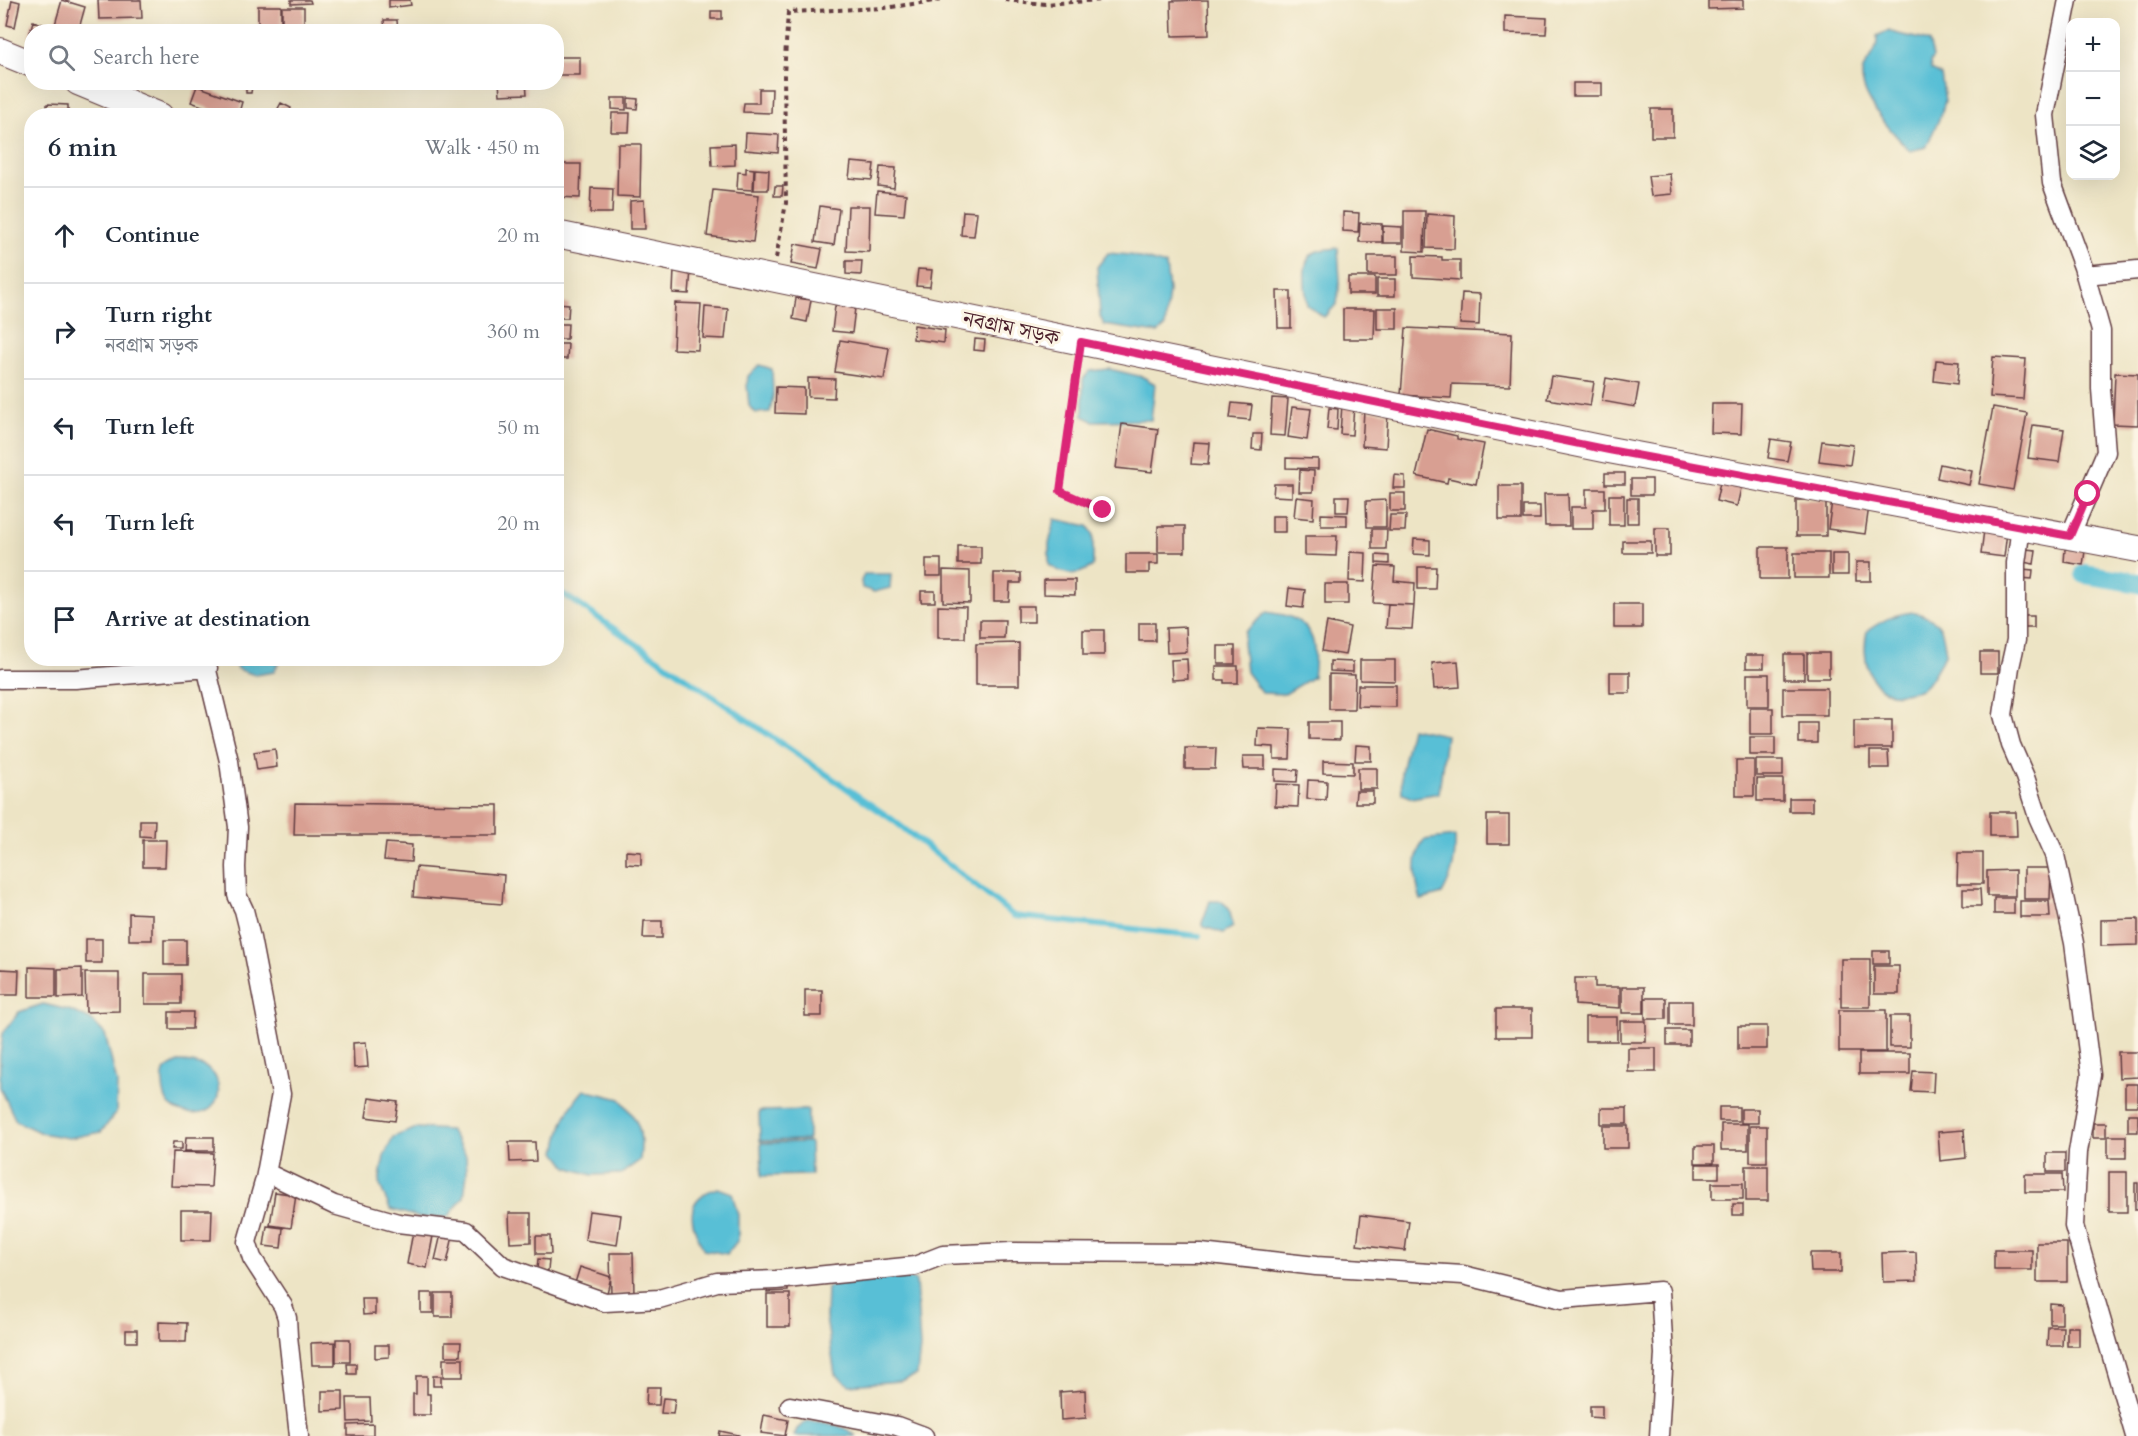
<!DOCTYPE html>
<html lang="en">
<head>
<meta charset="utf-8">
<style>
  :root { --surface:#fff; --page:#f2f2f3; --text:#1f2937; --muted:#747a83; --line:#e0e1e3 }
  body { margin:0; font-family:Cardo,"Noto Serif Bengali",serif; background:var(--page); color:var(--text) }
  .controls { position:absolute; right:18px; top:18px; display:grid; overflow:hidden; border-radius:12px; box-shadow:0 6px 24px #0002 }
  .controls button { width:54px; height:54px; display:grid; place-items:center; padding:0; border:0; border-bottom:2px solid var(--line); background:var(--surface); color:var(--text); font:30px sans-serif }
  .stop { position:absolute; width:18px; height:18px; margin:-14px; border:4px solid #db2777; border-radius:50%; background:#fff }
  .stop.end { background:#db2777; border-color:#fff; box-shadow:0 2px 6px #0008 }
  .list { margin:0; padding:0; list-style:none }
  h2 { display:flex; justify-content:space-between; align-items:center; height:78px; margin:0; padding:0 24px; font-size:26px }
  h2 small { font-size:20px; font-weight:400; color:var(--muted) }
  .list li { display:grid; grid-template-columns:39px 1fr auto; gap:18px; align-items:center; box-sizing:border-box; height:96px; padding:0 24px; border-top:2px solid var(--line) }
  .list b { display:block; font-size:22px; white-space:nowrap }
  .list p { margin:0; font-size:20px; white-space:nowrap; color:var(--muted) }
  .list em { font-size:20px; font-style:normal; color:var(--muted) }
  .icon { flex:none; width:33px; height:33px; fill:none; stroke:currentColor; stroke-width:2; stroke-linecap:round; stroke-linejoin:round }
  .map { position:relative; flex:none; width:2138px; height:1436px; overflow:hidden }
  .search { position:absolute; background:var(--surface); box-shadow:0 6px 24px #0002; left:24px; top:24px; width:540px; height:66px; display:flex; align-items:center; gap:15px; box-sizing:border-box; padding:0 21px; border-radius:24px; color:var(--muted); font-size:22px }
  .panel { position:absolute; background:var(--surface); box-shadow:0 6px 24px #0002; left:24px; top:108px; width:540px; height:558px; border-radius:24px }
  .map>svg:first-child { display:block }
  .water { fill:#58bfd6; stroke:#516f80; stroke-width:1.5 }
  .lines { fill:none; stroke-linecap:round; stroke-linejoin:round }
  .stream { stroke:#58bfd6; stroke-width:6 }
  .canal { stroke:#58bfd6; stroke-width:20 }
  .building { fill:#d89f92 }
  .minor-casing { stroke:#623d42; stroke-width:21 }
  .secondary-casing { stroke:#623d42; stroke-width:28 }
  .path { stroke:#623d42; stroke-width:4; stroke-dasharray:4.5 4.5; stroke-linecap:butt }
  .minor { stroke:#fff; stroke-width:18 }
  .secondary { stroke:#fff; stroke-width:26 }
  .route { stroke:#db2777; stroke-width:8 }
  .labels { text-anchor:middle; stroke-width:6; stroke-linejoin:round; paint-order:stroke }
  .street-label { font-size:21px; fill:#4a1f2b; stroke:#fcf5e5 }
</style>
</head>
<body>
<div class="map">
<svg width="2138" height="1436" viewBox="0 0 2138 1436">
  <rect width="100%" height="100%" fill="#fcf5e5"/>
  <filter id="ink" filterUnits="userSpaceOnUse"><feTurbulence type="fractalNoise" baseFrequency=".0167" numOctaves="2"/><feDisplacementMap in="SourceGraphic" scale="12" xChannelSelector="R" yChannelSelector="G"/><feConvolveMatrix kernelMatrix="1 2 1 2 8 2 1 2 1" color-interpolation-filters="sRGB"/></filter>
  <filter id="wash" filterUnits="userSpaceOnUse"><feTurbulence type="fractalNoise" baseFrequency=".008" numOctaves="4" result="noise"/><feDisplacementMap in="SourceGraphic" scale="24" xChannelSelector="R" yChannelSelector="G"/><feGaussianBlur stdDeviation="1.35" result="paint"/><feColorMatrix in="noise" values="0 0 0 0 0 0 0 0 0 0 0 0 0 0 0 0 0 1.4 0 .05"/><feComposite in="paint" operator="in"/></filter>
  <g filter="url(#wash)">
    <rect width="100%" height="100%" fill="#ede4c5"/>
    <path class="water" d="M 1889,30 C 1902,38 1916,35 1929,42 L 1933,57 L 1930,62 L 1931,70 L 1941,75 L 1945,101 L 1941,115 L 1926,147 L 1910,151 C 1894,134 1861,100 1862,75 C 1862,65 1872,59 1875,50 C 1877,46 1877,41 1877,36 Z
      M 1338,248 L 1340,281 L 1337,304 L 1324,317 L 1307,305 C 1306,289 1298,257 1318,251 C 1324,249 1332,249 1338,248 Z
      M 1108,253 L 1130,255 L 1166,265 L 1169,291 L 1165,327 L 1158,333 L 1104,325 L 1100,316 L 1097,267 Z
      M 759,365 L 772,369 L 773,396 L 770,412 L 756,413 L 749,406 L 747,384 L 748,376 Z
      M 1109,369 L 1143,377 L 1155,384 L 1151,420 L 1093,421 L 1083,416 L 1083,379 L 1090,371 Z
      M 1055,519 L 1088,526 L 1093,534 L 1093,566 C 1076,577 1065,576 1049,565 L 1049,544 Z
      M 864,574 L 891,574 L 890,588 L 874,592 L 862,588 L 861,581 Z
      M 1267,612 C 1274,614 1284,614 1290,617 C 1318,628 1316,653 1313,677 L 1285,694 L 1262,693 L 1246,672 L 1243,642 L 1245,632 Z
      M 1915,612 C 1943,623 1941,624 1946,653 C 1941,661 1931,680 1926,685 C 1920,691 1911,692 1903,693 C 1869,698 1861,657 1867,631 C 1882,621 1895,613 1915,612 Z
      M 233,659 L 280,659 L 274,672 L 255,675 L 237,669 Z
      M 1411,728 L 1446,735 L 1439,793 L 1411,798 L 1402,793 L 1401,772 Z
      M 1455,836 C 1456,858 1453,875 1442,894 L 1421,900 C 1415,882 1412,856 1424,840 Z
      M 1210,901 L 1221,901 L 1229,908 L 1233,927 L 1223,933 L 1204,927 L 1202,923 Z
      M 43,1004 L 69,1010 L 91,1020 L 105,1034 L 117,1083 L 116,1113 L 101,1132 L 69,1138 L 41,1133 L 16,1121 L 0,1087 L 0,1056 L 3,1033 L 19,1012 Z
      M 178,1062 C 194,1062 215,1065 218,1085 C 219,1092 219,1096 215,1103 C 207,1118 181,1116 170,1105 C 165,1100 163,1090 163,1083 C 162,1079 163,1073 165,1070 C 168,1067 174,1064 178,1062 Z
      M 584,1090 L 620,1099 C 640,1121 643,1132 640,1160 L 621,1174 L 592,1175 L 567,1167 L 556,1152 C 561,1125 566,1110 584,1090 Z
      M 808,1110 L 808,1140 L 760,1141 L 759,1111 Z
      M 417,1128 L 450,1130 L 466,1155 L 467,1173 L 464,1197 L 448,1217 L 421,1218 L 390,1209 L 379,1183 L 384,1156 L 393,1137 Z
      M 810,1142 L 811,1175 L 762,1176 L 761,1143 Z
      M 718,1188 L 732,1193 L 738,1215 L 738,1240 L 727,1254 L 704,1250 C 690,1224 682,1198 718,1188 Z
      M 880,1276 L 902,1276 L 916,1281 L 920,1347 L 917,1375 L 900,1381 L 849,1385 L 835,1374 L 826,1318 L 827,1288 L 842,1280 Z
      M 807,1421 C 823,1422 843,1424 856,1436 L 794,1436 L 797,1429 Z"/>
    <g class="lines">
      <path class="stream" d="M 556,589 L 893,820 L 1014,916 L 1199,936"/>
      <path class="canal" d="M 2085,574 L 2138,583"/>
    </g>
    <g id="blocks">
      <path class="building" d="M 12,0 L 20,2 L 15,27 L 7,25 Z
        M 62,0 L 85,7 L 78,32 L 32,32 L 32,37 L 29,36 L 33,21 L 54,28 Z
        M 98,0 L 141,0 L 142,18 L 99,19 Z
        M 291,0 L 310,0 L 311,3 L 291,4 Z
        M 389,0 L 410,0 L 411,5 L 389,8 Z
        M 1198,0 L 1208,0 L 1209,35 L 1172,36 L 1171,1 Z
        M 1708,0 L 1743,0 L 1743,8 L 1708,9 Z
        M 258,6 L 281,6 L 281,32 L 258,32 Z
        M 282,7 L 304,7 L 304,32 L 282,32 Z
        M 711,11 L 722,11 L 722,19 L 711,19 Z
        M 1505,16 L 1547,18 L 1546,34 L 1505,33 Z
        M 384,20 L 397,20 L 398,32 L 385,32 Z
        M 556,57 L 580,57 L 580,75 L 556,75 Z
        M 202,82 L 218,82 L 218,85 L 202,84 Z
        M 499,82 L 526,82 L 527,94 L 500,95 Z
        M 1573,83 L 1602,83 L 1602,96 L 1573,96 Z
        M 197,86 L 242,102 L 238,116 L 230,116 L 191,102 Z
        M 246,86 L 252,86 L 251,93 L 246,93 Z
        M 759,89 L 772,89 L 771,113 L 743,112 L 744,103 L 759,103 Z
        M 612,98 L 626,98 L 626,110 L 612,109 Z
        M 628,98 L 638,99 L 637,109 L 628,108 Z
        M 281,103 L 291,108 L 287,116 L 274,116 Z
        M 47,104 L 68,105 L 68,116 L 47,116 Z
        M 1651,109 L 1673,109 L 1673,137 L 1651,137 Z
        M 612,113 L 630,113 L 629,132 L 611,132 Z
        M 746,133 L 779,135 L 778,153 L 745,150 Z
        M 618,144 L 641,144 L 640,197 L 617,196 Z
        M 735,144 L 735,165 L 712,166 L 711,145 Z
        M 851,162 L 874,164 L 872,180 L 849,178 Z
        M 557,164 L 581,164 L 580,198 L 556,197 Z
        M 880,167 L 896,168 L 894,188 L 878,186 Z
        M 746,168 L 754,169 L 753,190 L 737,189 L 738,172 L 746,173 Z
        M 755,169 L 769,170 L 768,190 L 754,190 Z
        M 1670,174 L 1672,194 L 1651,196 L 1648,176 Z
        M 775,186 L 783,186 L 782,196 L 774,196 Z
        M 591,188 L 613,189 L 612,213 L 590,213 Z
        M 713,190 L 759,195 L 753,242 L 707,236 Z
        M 877,191 L 906,194 L 904,215 L 875,213 Z
        M 644,200 L 645,229 L 630,229 L 630,201 Z
        M 820,206 L 839,209 L 834,245 L 815,242 Z
        M 848,206 L 870,206 L 869,252 L 846,251 Z
        M 963,211 L 977,212 L 974,236 L 961,235 Z
        M 1404,211 L 1425,211 L 1424,252 L 1404,251 Z
        M 1343,212 L 1359,213 L 1358,232 L 1343,231 Z
        M 1427,214 L 1455,216 L 1454,249 L 1426,248 Z
        M 1360,223 L 1382,224 L 1382,242 L 1359,242 Z
        M 1383,226 L 1402,227 L 1402,243 L 1383,243 Z
        M 795,244 L 822,249 L 818,269 L 791,264 Z
        M 1368,256 L 1397,256 L 1397,275 L 1368,275 Z
        M 1413,256 L 1442,257 L 1442,260 L 1460,260 L 1460,280 L 1413,277 Z
        M 846,261 L 862,261 L 861,275 L 846,274 Z
        M 674,269 L 691,270 L 689,294 L 673,293 Z
        M 918,269 L 932,270 L 930,287 L 916,286 Z
        M 1348,277 L 1375,277 L 1375,294 L 1348,294 Z
        M 1377,279 L 1395,279 L 1395,296 L 1377,296 Z
        M 1277,291 L 1291,291 L 1291,328 L 1278,328 Z
        M 1462,293 L 1480,294 L 1479,325 L 1460,324 Z
        M 796,298 L 811,300 L 807,322 L 793,319 Z
        M 556,303 L 569,304 L 568,318 L 556,318 Z
        M 675,303 L 701,304 L 698,350 L 673,349 Z
        M 835,306 L 855,308 L 852,333 L 832,331 Z
        M 705,307 L 728,309 L 725,339 L 703,338 Z
        M 1377,308 L 1397,308 L 1397,329 L 1377,329 Z
        M 1343,309 L 1375,309 L 1374,339 L 1343,339 Z
        M 556,324 L 568,324 L 567,339 L 556,339 Z
        M 914,325 L 945,330 L 944,343 L 913,339 Z
        M 1406,328 L 1512,333 L 1510,386 L 1452,384 L 1451,398 L 1401,395 Z
        M 975,339 L 985,340 L 984,351 L 974,350 Z
        M 840,340 L 889,348 L 884,379 L 835,372 Z
        M 556,344 L 568,344 L 567,359 L 556,359 Z
        M 1993,357 L 2026,359 L 2023,399 L 1990,397 Z
        M 1936,360 L 1959,362 L 1957,384 L 1934,381 Z
        M 2115,373 L 2138,374 L 2138,425 L 2113,424 Z
        M 1551,376 L 1594,382 L 1590,406 L 1547,399 Z
        M 808,378 L 835,379 L 834,398 L 808,397 Z
        M 1606,378 L 1639,384 L 1635,407 L 1602,401 Z
        M 776,387 L 804,388 L 804,414 L 775,413 Z
        M 1272,398 L 1288,399 L 1285,436 L 1270,435 Z
        M 1232,403 L 1252,405 L 1250,420 L 1230,418 Z
        M 1342,404 L 1354,405 L 1352,435 L 1340,434 Z
        M 1712,404 L 1742,404 L 1741,434 L 1711,433 Z
        M 1292,407 L 1311,409 L 1307,440 L 1288,437 Z
        M 1993,407 L 2027,413 L 2013,490 L 1979,484 Z
        M 1329,408 L 1338,409 L 1337,430 L 1327,429 Z
        M 1364,410 L 1388,412 L 1386,448 L 1362,446 Z
        M 1122,424 L 1158,429 L 1152,472 L 1116,468 Z
        M 2033,425 L 2064,429 L 2059,462 L 2028,458 Z
        M 1427,429 L 1457,436 L 1457,439 L 1484,444 L 1476,484 L 1448,478 L 1447,483 L 1416,476 Z
        M 1253,434 L 1262,434 L 1261,450 L 1252,449 Z
        M 1771,439 L 1791,442 L 1787,461 L 1768,458 Z
        M 1822,441 L 1853,445 L 1850,465 L 1819,461 Z
        M 1193,442 L 1210,443 L 1208,465 L 1191,464 Z
        M 1286,458 L 1318,459 L 1318,469 L 1286,468 Z
        M 1940,464 L 1972,471 L 1969,485 L 1937,478 Z
        M 1300,470 L 1314,471 L 1313,492 L 1299,492 Z
        M 1605,473 L 1625,473 L 1625,484 L 1605,484 Z
        M 1394,475 L 1405,476 L 1405,488 L 1393,488 Z
        M 1631,479 L 1652,479 L 1652,495 L 1631,495 Z
        M 1720,483 L 1741,488 L 1737,506 L 1716,501 Z
        M 1274,484 L 1292,484 L 1292,497 L 1273,496 Z
        M 1499,486 L 1521,486 L 1521,520 L 1499,520 Z
        M 1586,489 L 1605,489 L 1605,509 L 1593,509 L 1593,529 L 1571,529 L 1571,507 L 1586,507 Z
        M 1390,493 L 1405,493 L 1405,511 L 1390,511 Z
        M 1544,494 L 1568,494 L 1569,526 L 1545,526 Z
        M 1833,494 L 1870,499 L 1865,534 L 1828,529 Z
        M 1609,495 L 1624,495 L 1624,525 L 1609,525 Z
        M 1336,496 L 1349,496 L 1348,512 L 1336,512 Z
        M 1296,497 L 1314,499 L 1313,519 L 1294,517 Z
        M 1627,498 L 1638,498 L 1638,523 L 1627,523 Z
        M 1386,500 L 1386,527 L 1367,527 L 1366,501 Z
        M 1796,500 L 1826,500 L 1826,536 L 1796,536 Z
        M 1523,506 L 1540,506 L 1540,519 L 1523,519 Z
        M 1321,514 L 1347,515 L 1347,526 L 1321,526 Z
        M 1390,515 L 1406,515 L 1405,531 L 1389,531 Z
        M 1272,516 L 1285,516 L 1285,532 L 1272,532 Z
        M 1158,526 L 1185,526 L 1185,552 L 1158,552 Z
        M 1655,528 L 1670,528 L 1670,556 L 1655,556 Z
        M 1372,529 L 1387,529 L 1386,549 L 1372,549 Z
        M 1984,530 L 2007,532 L 2004,557 L 1981,554 Z
        M 1305,536 L 1337,536 L 1336,556 L 1305,555 Z
        M 1414,539 L 1430,540 L 1430,555 L 1413,554 Z
        M 1623,541 L 1651,541 L 1651,553 L 1623,553 Z
        M 958,546 L 981,546 L 981,564 L 958,564 Z
        M 1760,547 L 1788,547 L 1788,579 L 1760,579 Z
        M 2025,549 L 2036,550 L 2034,564 L 2023,562 Z
        M 2065,549 L 2085,551 L 2083,565 L 2064,562 Z
        M 1350,552 L 1366,553 L 1365,582 L 1349,581 Z
        M 1794,553 L 1829,553 L 1829,578 L 1794,578 Z
        M 1126,554 L 1158,554 L 1158,564 L 1149,564 L 1149,573 L 1126,573 Z
        M 1832,554 L 1848,554 L 1848,575 L 1832,575 Z
        M 1376,555 L 1389,556 L 1389,564 L 1376,563 Z
        M 926,559 L 941,559 L 941,576 L 926,576 Z
        M 1856,562 L 1871,562 L 1871,581 L 1856,581 Z
        M 1376,566 L 1395,567 L 1394,581 L 1415,583 L 1414,605 L 1373,603 Z
        M 1418,567 L 1436,567 L 1435,589 L 1418,589 Z
        M 2022,569 L 2033,570 L 2032,579 L 2021,578 Z
        M 943,570 L 970,571 L 970,603 L 943,602 Z
        M 994,573 L 1021,573 L 1021,583 L 1010,583 L 1009,601 L 994,601 Z
        M 1044,580 L 1075,580 L 1075,595 L 1044,594 Z
        M 1325,584 L 1348,584 L 1348,604 L 1325,604 Z
        M 1289,588 L 1305,590 L 1303,608 L 1287,606 Z
        M 921,591 L 935,591 L 935,602 L 921,602 Z
        M 1388,604 L 1414,605 L 1412,629 L 1386,628 Z
        M 1614,604 L 1642,604 L 1642,628 L 1614,628 Z
        M 938,606 L 966,607 L 965,638 L 938,638 Z
        M 1018,606 L 1034,606 L 1034,622 L 1018,622 Z
        M 2022,616 L 2034,616 L 2034,628 L 2022,628 Z
        M 980,620 L 1005,620 L 1004,638 L 980,638 Z
        M 1327,622 L 1350,627 L 1345,655 L 1322,651 Z
        M 1139,623 L 1155,623 L 1155,641 L 1139,641 Z
        M 1186,627 L 1187,652 L 1167,653 L 1166,628 Z
        M 1083,630 L 1104,630 L 1104,655 L 1083,655 Z
        M 1019,643 L 1019,685 L 976,685 L 976,644 Z
        M 1218,646 L 1235,646 L 1235,664 L 1218,664 Z
        M 1980,652 L 1998,652 L 1998,673 L 1980,673 Z
        M 1807,653 L 1829,653 L 1829,678 L 1807,678 Z
        M 1784,654 L 1804,654 L 1804,679 L 1784,679 Z
        M 1746,655 L 1764,655 L 1764,668 L 1746,668 Z
        M 1187,659 L 1188,679 L 1172,680 L 1171,660 Z
        M 1360,660 L 1395,660 L 1395,681 L 1360,680 Z
        M 1330,661 L 1353,662 L 1353,672 L 1330,671 Z
        M 1458,661 L 1460,687 L 1434,689 L 1432,663 Z
        M 1216,666 L 1238,666 L 1238,683 L 1224,683 L 1224,680 L 1216,680 Z
        M 1610,672 L 1630,672 L 1630,693 L 1610,693 Z
        M 1329,674 L 1355,675 L 1354,709 L 1329,709 Z
        M 1747,674 L 1769,674 L 1769,706 L 1747,706 Z
        M 1358,685 L 1396,685 L 1396,707 L 1357,706 Z
        M 1783,688 L 1827,688 L 1827,715 L 1783,715 Z
        M 1750,708 L 1773,708 L 1773,734 L 1750,734 Z
        M 1854,720 L 1892,720 L 1892,748 L 1854,748 Z
        M 1309,722 L 1340,722 L 1340,740 L 1309,739 Z
        M 1799,723 L 1817,723 L 1817,743 L 1799,743 Z
        M 1258,728 L 1291,729 L 1290,759 L 1274,759 L 1274,747 L 1257,746 Z
        M 1750,737 L 1775,737 L 1775,755 L 1750,755 Z
        M 1356,745 L 1371,746 L 1371,761 L 1355,761 Z
        M 1185,748 L 1216,748 L 1215,769 L 1185,769 Z
        M 275,749 L 277,767 L 257,770 L 254,752 Z
        M 1870,751 L 1888,751 L 1889,768 L 1870,768 Z
        M 1243,756 L 1265,756 L 1265,769 L 1244,769 Z
        M 1736,760 L 1754,760 L 1754,796 L 1736,796 Z
        M 1756,760 L 1783,760 L 1783,776 L 1756,776 Z
        M 1323,761 L 1353,762 L 1353,774 L 1323,773 Z
        M 1358,768 L 1377,768 L 1377,789 L 1358,789 Z
        M 1275,769 L 1298,770 L 1297,782 L 1275,781 Z
        M 1757,779 L 1783,779 L 1783,801 L 1757,801 Z
        M 1308,780 L 1327,781 L 1326,800 L 1307,799 Z
        M 1276,784 L 1299,785 L 1298,807 L 1275,806 Z
        M 1356,791 L 1373,791 L 1373,803 L 1355,803 Z
        M 1789,798 L 1812,798 L 1812,811 L 1789,811 Z
        M 295,803 L 498,805 L 498,835 L 294,835 Z
        M 1990,812 L 2016,812 L 2017,836 L 1990,836 Z
        M 1487,815 L 1509,815 L 1509,844 L 1487,844 Z
        M 140,820 L 155,820 L 154,837 L 140,836 Z
        M 143,840 L 166,840 L 165,867 L 143,867 Z
        M 386,843 L 412,845 L 411,862 L 384,860 Z
        M 626,851 L 641,852 L 641,865 L 626,864 Z
        M 1958,853 L 1983,853 L 1983,884 L 1957,884 Z
        M 416,867 L 504,875 L 502,904 L 413,897 Z
        M 2024,868 L 2051,868 L 2050,899 L 2024,899 Z
        M 2015,870 L 2015,896 L 1987,896 L 1987,871 Z
        M 1963,889 L 1980,889 L 1981,906 L 1963,906 Z
        M 1994,898 L 2014,898 L 2014,914 L 1994,914 Z
        M 2020,901 L 2049,901 L 2050,917 L 2020,917 Z
        M 129,913 L 152,914 L 152,940 L 129,940 Z
        M 2138,919 L 2138,945 L 2101,946 L 2101,920 Z
        M 644,921 L 662,921 L 662,938 L 643,938 Z
        M 86,939 L 102,939 L 102,963 L 86,963 Z
        M 164,940 L 186,940 L 186,965 L 164,965 Z
        M 1873,951 L 1889,951 L 1889,964 L 1873,964 Z
        M 1841,959 L 1870,959 L 1870,1007 L 1841,1007 Z
        M 1874,966 L 1899,966 L 1899,994 L 1874,994 Z
        M 29,967 L 56,968 L 56,997 L 29,997 Z
        M 82,968 L 82,997 L 58,998 L 58,969 Z
        M 0,969 L 19,970 L 18,995 L 0,995 Z
        M 85,973 L 119,973 L 119,1011 L 86,1012 Z
        M 145,974 L 181,974 L 181,1004 L 145,1004 Z
        M 1575,978 L 1595,978 L 1595,987 L 1620,987 L 1620,1008 L 1575,1005 Z
        M 1622,987 L 1644,987 L 1644,1013 L 1622,1013 Z
        M 805,990 L 822,990 L 822,1016 L 805,1016 Z
        M 1645,998 L 1666,998 L 1666,1019 L 1645,1019 Z
        M 1670,1001 L 1692,1001 L 1692,1025 L 1670,1025 Z
        M 1496,1009 L 1532,1009 L 1532,1037 L 1496,1037 Z
        M 1839,1010 L 1886,1010 L 1886,1052 L 1839,1052 Z
        M 169,1012 L 193,1012 L 192,1029 L 169,1029 Z
        M 1890,1016 L 1910,1016 L 1910,1047 L 1890,1047 Z
        M 1585,1017 L 1617,1017 L 1617,1041 L 1585,1041 Z
        M 1620,1021 L 1646,1021 L 1646,1042 L 1620,1042 Z
        M 1738,1026 L 1767,1026 L 1767,1049 L 1738,1049 Z
        M 1667,1030 L 1689,1030 L 1689,1045 L 1667,1045 Z
        M 366,1042 L 368,1067 L 354,1068 L 353,1043 Z
        M 1628,1048 L 1656,1048 L 1656,1072 L 1628,1072 Z
        M 2118,1052 L 2138,1052 L 2138,1077 L 2119,1078 Z
        M 1859,1053 L 1910,1053 L 1910,1074 L 1859,1074 Z
        M 1913,1071 L 1934,1072 L 1933,1092 L 1911,1091 Z
        M 2125,1084 L 2138,1084 L 2138,1106 L 2125,1106 Z
        M 369,1098 L 398,1102 L 395,1121 L 366,1117 Z
        M 1719,1107 L 1739,1107 L 1739,1121 L 1719,1121 Z
        M 1601,1108 L 1627,1108 L 1627,1124 L 1601,1124 Z
        M 1741,1109 L 1758,1109 L 1758,1123 L 1741,1123 Z
        M 2128,1114 L 2138,1114 L 2138,1132 L 2128,1132 Z
        M 2093,1123 L 2106,1123 L 2106,1138 L 2093,1138 Z
        M 1721,1124 L 1748,1124 L 1748,1150 L 1721,1150 Z
        M 1603,1126 L 1628,1126 L 1628,1148 L 1603,1148 Z
        M 1750,1126 L 1767,1126 L 1767,1162 L 1750,1162 Z
        M 1964,1130 L 1966,1158 L 1940,1161 L 1938,1132 Z
        M 2108,1136 L 2126,1136 L 2126,1158 L 2108,1158 Z
        M 186,1137 L 214,1137 L 214,1151 L 185,1151 Z
        M 173,1142 L 182,1142 L 182,1149 L 172,1149 Z
        M 509,1142 L 535,1142 L 536,1161 L 510,1162 Z
        M 1695,1146 L 1714,1146 L 1714,1163 L 1695,1163 Z
        M 173,1152 L 213,1153 L 211,1187 L 171,1186 Z
        M 2047,1153 L 2065,1153 L 2065,1172 L 2047,1172 Z
        M 1696,1164 L 1719,1164 L 1719,1178 L 1696,1178 Z
        M 1746,1166 L 1768,1166 L 1768,1201 L 1746,1201 Z
        M 2109,1172 L 2127,1172 L 2127,1212 L 2109,1212 Z
        M 2025,1174 L 2062,1174 L 2063,1192 L 2025,1192 Z
        M 1712,1183 L 1743,1183 L 1743,1199 L 1712,1199 Z
        M 2135,1183 L 2138,1183 L 2138,1210 L 2135,1210 Z
        M 275,1192 L 296,1195 L 291,1228 L 270,1225 Z
        M 1733,1204 L 1743,1204 L 1743,1215 L 1733,1215 Z
        M 181,1210 L 212,1210 L 211,1240 L 181,1240 Z
        M 589,1211 L 621,1215 L 617,1245 L 585,1240 Z
        M 509,1213 L 531,1213 L 531,1242 L 510,1243 Z
        M 1361,1215 L 1409,1221 L 1405,1251 L 1357,1245 Z
        M 267,1226 L 283,1228 L 281,1248 L 264,1246 Z
        M 413,1232 L 433,1236 L 427,1268 L 407,1264 Z
        M 441,1234 L 453,1236 L 447,1263 L 435,1260 Z
        M 536,1236 L 550,1236 L 551,1254 L 536,1254 Z
        M 2037,1243 L 2067,1243 L 2067,1282 L 2037,1282 Z
        M 1994,1250 L 2032,1250 L 2032,1270 L 1994,1270 Z
        M 1916,1252 L 1917,1281 L 1883,1282 L 1882,1253 Z
        M 610,1253 L 633,1253 L 634,1294 L 611,1295 Z
        M 1810,1253 L 1841,1253 L 1841,1272 L 1811,1272 Z
        M 538,1259 L 549,1260 L 548,1271 L 537,1270 Z
        M 580,1267 L 611,1277 L 607,1293 L 575,1283 Z
        M 767,1281 L 788,1281 L 788,1291 L 767,1292 Z
        M 421,1293 L 433,1293 L 433,1313 L 421,1313 Z
        M 435,1293 L 452,1293 L 452,1317 L 435,1317 Z
        M 767,1294 L 790,1294 L 790,1327 L 767,1327 Z
        M 362,1299 L 375,1299 L 375,1314 L 363,1315 Z
        M 2050,1304 L 2062,1305 L 2062,1324 L 2050,1324 Z
        M 159,1322 L 187,1323 L 186,1342 L 159,1342 Z
        M 2048,1327 L 2063,1327 L 2062,1346 L 2047,1346 Z
        M 2067,1327 L 2079,1327 L 2079,1346 L 2067,1346 Z
        M 126,1330 L 137,1330 L 137,1342 L 126,1342 Z
        M 336,1339 L 350,1339 L 350,1362 L 336,1362 Z
        M 335,1342 L 335,1365 L 312,1365 L 311,1343 Z
        M 445,1342 L 461,1342 L 460,1356 L 445,1356 Z
        M 375,1345 L 389,1345 L 389,1357 L 375,1358 Z
        M 443,1359 L 463,1359 L 463,1377 L 443,1377 Z
        M 347,1364 L 356,1364 L 356,1374 L 348,1374 Z
        M 416,1376 L 427,1376 L 427,1394 L 430,1394 L 430,1415 L 413,1415 L 413,1394 L 416,1394 Z
        M 433,1376 L 441,1376 L 441,1386 L 433,1386 Z
        M 647,1387 L 660,1387 L 659,1405 L 646,1405 Z
        M 1085,1390 L 1086,1418 L 1061,1420 L 1060,1392 Z
        M 322,1391 L 343,1391 L 343,1410 L 322,1411 Z
        M 347,1398 L 370,1398 L 371,1421 L 348,1422 Z
        M 663,1398 L 675,1399 L 673,1414 L 661,1413 Z
        M 1590,1406 L 1602,1406 L 1602,1418 L 1590,1417 Z
        M 764,1415 L 788,1420 L 785,1436 L 761,1433 Z
        M 373,1424 L 373,1436 L 348,1436 L 348,1425 Z
        M 720,1431 L 739,1435 L 739,1436 L 719,1436 Z"/>
    </g>
  </g>
  <g filter="url(#ink)">
    <use href="#blocks" fill-opacity="0" stroke="#623d42" stroke-width="1.5"/>
    <g class="lines">
      <defs>
        <path id="minor" d="M 2068,0 L 2045,115 L 2052,183 L 2083,267 L 2101,331 L 2101,389 L 2106,452 L 2070,536
          M 2085,275 L 2138,270
          M 2021,527 L 2016,563 L 2016,640 L 2010,667 L 2003,715 L 2011,745 L 2025,777 L 2038,817 L 2055,855 L 2074,943 L 2091,1075 L 2078,1152 L 2074,1226 L 2135,1436
          M 204,658 L 229,761 L 238,827 L 236,867 L 237,895 L 244,910 L 251,938 L 281,1094 L 265,1179 L 247,1242 L 252,1258 L 283,1306 L 287,1318 L 288,1336 L 299,1436
          M 0,679 L 75,679 L 208,668
          M 267,1173 L 334,1205 L 398,1223 L 466,1231 L 503,1266 L 605,1302 L 659,1299 L 717,1282 L 776,1280 L 915,1266 L 943,1255 L 1011,1252 L 1201,1253 L 1316,1266 L 1463,1275 L 1562,1299 L 1660,1291 L 1664,1354 L 1659,1436
          M 790,1406 L 897,1426 L 924,1436"/>
        <path id="secondary" d="M 0,51 L 32,64
          M 78,82 L 160,116
          M 556,234 L 1609,450 L 2138,549"/>
      </defs>
      <use href="#minor" class="minor-casing"/>
      <use href="#secondary" class="secondary-casing"/>
      <path class="path" d="M 1005,0 L 1045,4 L 1101,0
        M 776,258 L 786,203 L 784,75 L 788,12 L 884,8 L 942,0
        M 1078,360 L 1060,491 L 1103,510"/>
      <use href="#minor" class="minor"/>
      <use href="#secondary" class="secondary"/>
    </g>
  </g>
  <g class="lines" filter="url(#ink)">
    <path class="route" d="M 1103,510 L 1060,491 L 1081,342 L 1609,450 L 2070,536 L 2088,494"/>
  </g>
  <g class="labels">
    <g class="street-label">
      <text transform="translate(1011 328) rotate(12)" y="7">নবগ্রাম সড়ক</text>
    </g>
  </g>
</svg>
<div class="controls">
<button>+</button>
<button>−</button>
<button><svg class="icon" aria-label="layers" viewBox="0 0 24 24"><path d="M12 4l9 5-9 5-9-5zM3 14l9 5 9-5"/></svg></button>
</div>
<div class="stop" style="left:2088px;top:494px"></div>
<div class="stop end" style="left:1103px;top:510px"></div>
<div class="search"><svg class="icon" aria-label="search" viewBox="0 0 24 24"><circle cx="10" cy="10" r="6"/><path d="M15 15l6 6"/></svg>Search here</div>
<section class="panel">
<h2>6 min<small>Walk · 450 m</small></h2>
<ul class="list">
<li><svg class="icon" aria-label="ahead" viewBox="0 0 24 24"><path d="M12 20V5M6 11l6-6 6 6"/></svg><div><b>Continue</b></div><em>20 m</em></li>
<li><svg class="icon" aria-label="right" viewBox="0 0 24 24"><path d="M7 20v-9h11M14 6l5 5-5 5"/></svg><div><b>Turn right</b><p>নবগ্রাম সড়ক</p></div><em>360 m</em></li>
<li><svg class="icon" aria-label="left" viewBox="0 0 24 24"><path d="M17 20v-9H6M10 6l-5 5 5 5"/></svg><div><b>Turn left</b></div><em>50 m</em></li>
<li><svg class="icon" aria-label="left" viewBox="0 0 24 24"><path d="M17 20v-9H6M10 6l-5 5 5 5"/></svg><div><b>Turn left</b></div><em>20 m</em></li>
<li><svg class="icon" aria-label="arrive" viewBox="0 0 24 24"><path d="M6 21V4h12l-3 4 3 4H6"/></svg><div><b>Arrive at destination</b></div></li>
</ul>
</section>
</div>
</body>
</html>
